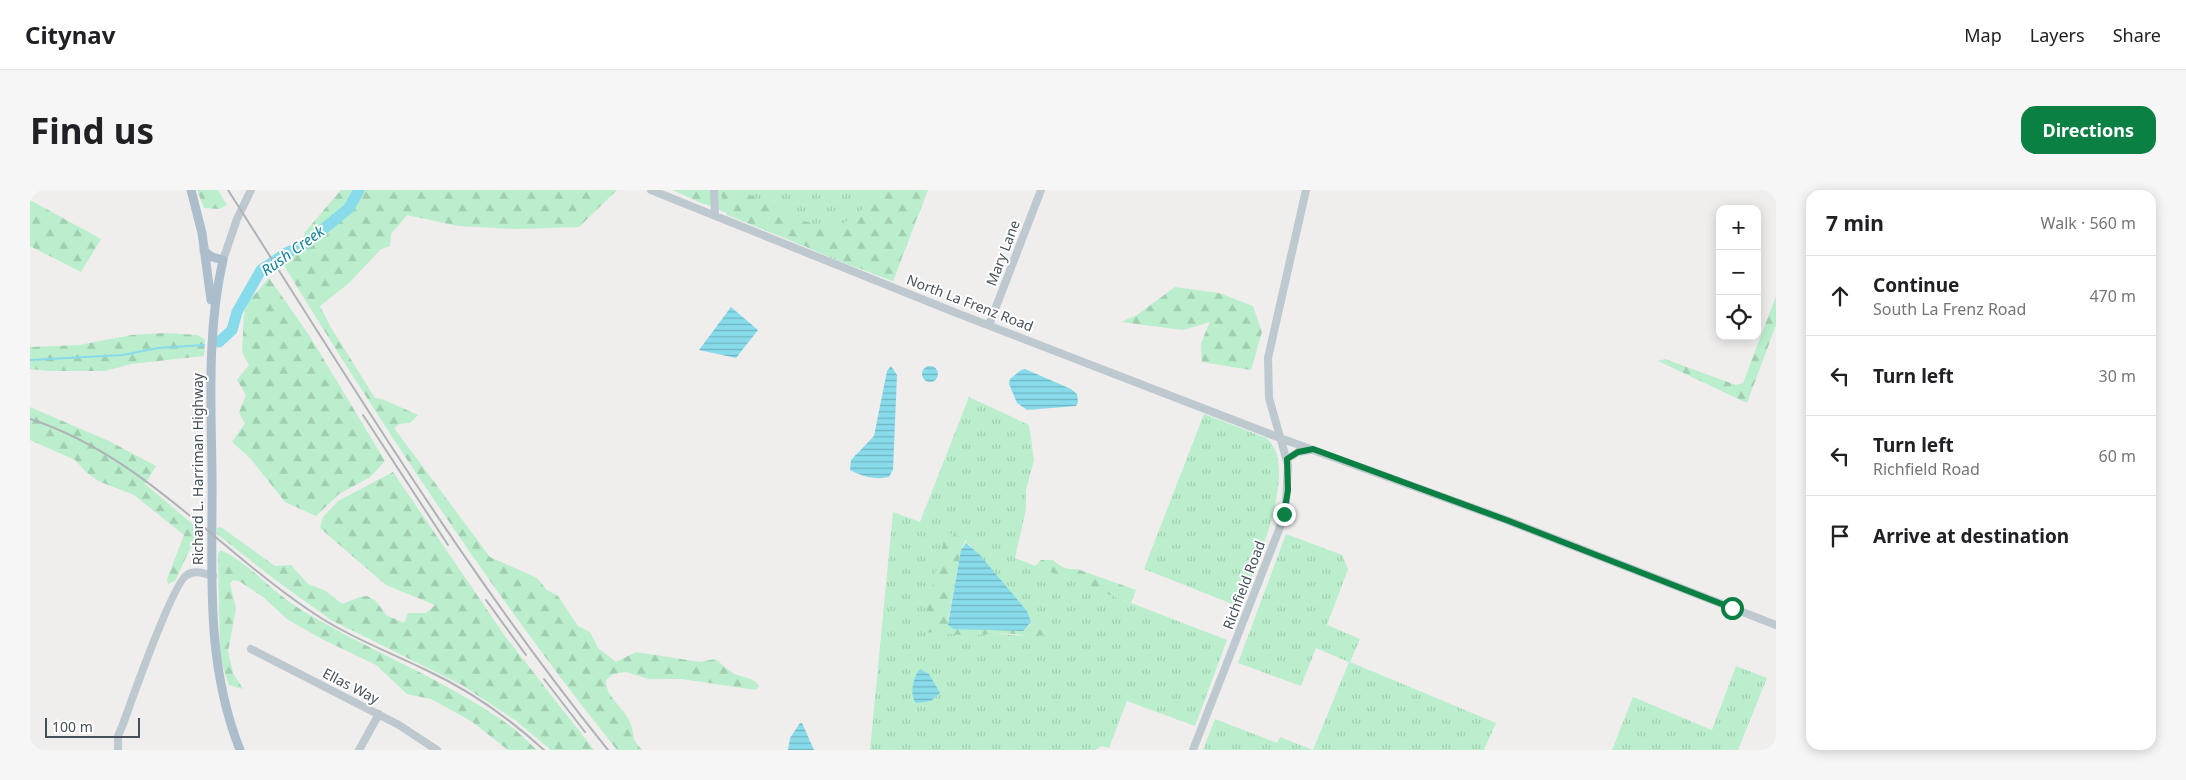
<!DOCTYPE html>
<html lang="en">
<head>
<meta charset="utf-8">
<style>
  :root { --surface:#fff; --page:#f6f6f6; --text:#202124; --muted:#757577; --line:#e0e0e0; --accent:#0b8043 }
  body { margin:0; font-family:"Noto Sans",sans-serif; background:var(--page); color:var(--text) }
  .controls { position:absolute; right:15px; top:15px; display:grid; overflow:hidden; border-radius:10px; box-shadow:0 2px 12px #0003 }
  .controls button { width:45px; height:45px; display:grid; place-items:center; padding:0; border:0; border-bottom:1px solid var(--line); background:var(--surface); color:var(--text); font:25px sans-serif }
  .scale { position:absolute; left:15px; bottom:12px; width:95px; box-sizing:border-box; padding-left:5px; border:2px solid #45515a; border-top:0; font-size:14px; line-height:18px; white-space:nowrap; color:#45515a; -webkit-text-stroke:4px #fff; paint-order:stroke }
  .stop { position:absolute; width:15px; height:15px; margin:-11px; border:4px solid #0b8043; border-radius:50%; background:#fff }
  .stop.end { background:#0b8043; border-color:#fff; box-shadow:0 1px 5px #0008 }
  .list { margin:0; padding:0; list-style:none }
  h2 { display:flex; justify-content:space-between; align-items:center; height:65px; margin:0; padding:0 20px; font-size:21px }
  h2 small { font-size:16px; font-weight:400; color:var(--muted) }
  .list li { display:grid; grid-template-columns:32px 1fr auto; gap:15px; align-items:center; box-sizing:border-box; height:80px; padding:0 20px; border-top:1px solid var(--line) }
  .list b { display:block; font-size:19px; white-space:nowrap }
  .list p { margin:0; font-size:16px; white-space:nowrap; color:var(--muted) }
  .list em { font-size:16px; font-style:normal; color:var(--muted) }
  .icon { flex:none; width:28px; height:28px; fill:none; stroke:currentColor; stroke-width:2; stroke-linecap:round; stroke-linejoin:round }
  .map { position:relative; flex:none; width:1746px; height:560px; overflow:hidden; border-radius:15px }
  header { display:flex; align-items:center; gap:30px; box-sizing:border-box; height:70px; padding:0 25px; background:var(--surface); border-bottom:1px solid var(--line) }
  header strong { font-size:24px }
  nav { display:flex; gap:28px; margin-inline-start:auto; font-size:18px }
  .intro { display:flex; align-items:center; justify-content:space-between; box-sizing:border-box; height:120px; padding:0 30px }
  h1 { margin:0; font-size:35px }
  .button { padding:12px 22px; border-radius:15px; background:var(--accent); color:#fff; font-size:18px; font-weight:700 }
  main { display:flex; gap:30px; padding:0 30px }
  aside { flex:1; background:var(--surface); border-radius:15px; box-shadow:0 2px 12px #0003 }
  .map>svg:first-child { display:block }
  .grass { fill:url(#grass-tufts); fill-rule:evenodd }
  .forest { fill:url(#forest-firs) }
  .water { fill:url(#water-rules) }
  .lines { fill:none; stroke-linecap:round; stroke-linejoin:round }
  .stream { stroke:#87dbeb; stroke-width:2 }
  .river { stroke:#87dbeb; stroke-width:11 }
  .minor { stroke:#bdc8cf; stroke-width:8 }
  .major { stroke:#acbecc; stroke-width:9 }
  .rail { stroke:#afb3b7; stroke-width:2 }
  .route { stroke:#0b8043; stroke-width:6 }
  .labels { text-anchor:middle; stroke-width:4; stroke-linejoin:round; paint-order:stroke }
  .street-label { font-size:14px; fill:#45515a; stroke:#fff }
  .water-label { font-size:15px; font-style:italic; fill:#0d8197; stroke:#fff }
</style>
</head>
<body>
<header>
<strong>Citynav</strong>
<nav><a>Map</a><a>Layers</a><a>Share</a></nav>
</header>
<div class="intro"><h1>Find us</h1><a class="button">Directions</a></div>
<main>
<div class="map">
<svg width="1746" height="560" viewBox="0 0 1746 560">
  <defs>
    <pattern id="grass-tufts" width="24" height="20" patternUnits="userSpaceOnUse" patternTransform="scale(1.25)"><rect width="24" height="20" fill="#baeecc"/><path d="M3 7l-1-3M5 7V3M7 7l1-3M15 17l-1-3M17 17v-4M19 17l1-3" fill="none" stroke="#a1ceb1"/></pattern>
    <pattern id="forest-firs" width="22" height="20" patternUnits="userSpaceOnUse" patternTransform="scale(1.25)"><rect width="22" height="20" fill="#baeecc"/><path d="M5 1l3.5 6h-7zM16 11l3.5 6h-7z" fill="#a1ceb1"/></pattern>
    <pattern id="water-rules" width="6" height="5" patternUnits="userSpaceOnUse" patternTransform="scale(1.25)"><rect width="6" height="5" fill="#87dbeb"/><path d="M0 2.5h6" fill="none" stroke="#70b4c1"/></pattern>
  </defs>
  <rect width="100%" height="100%" fill="#f0eded"/>
  <path class="grass" d="M 643,0 L 898,0 L 863,91 L 806,70 Z
    M 939,207 L 999,235 L 1004,270 L 996,300 L 996,319 L 985,368 L 1197,450 L 1165,536 L 1097,511 L 1079,558 L 1072,556 L 1065,560 L 840,560 L 863,322 L 890,332 ZM 936,349 L 936,353 L 939,354 L 997,421 L 1001,432 L 1023,445 L 1011,445 L 1000,448 L 995,446 L 959,443 L 940,445 L 893,435 Z
    M 1174,224 L 1236,248 C 1272,276 1223,382 1210,417 L 1114,379 Z
    M 1256,344 L 1312,365 L 1318,379 L 1297,435 L 1330,449 L 1320,472 L 1466,533 L 1454,560 L 1283,560 L 1319,472 L 1286,458 L 1271,496 L 1208,473 Z
    M 1706,476 L 1737,488 L 1708,560 L 1582,560 L 1603,507 L 1682,540 Z
    M 1185,529 L 1247,553 L 1250,547 L 1283,560 L 1173,560 Z"/>
  <path class="forest" d="M 167,0 L 188,0 L 197,15 L 189,19 L 174,18 Z
    M 311,0 L 587,0 L 549,37 L 486,39 L 428,36 L 377,25 L 361,44 L 360,56 L 351,59 L 319,93 L 290,116 L 300,136 L 345,208 L 352,209 L 388,225 L 380,233 L 369,234 L 364,238 L 460,367 L 507,388 L 517,400 L 528,406 L 548,436 L 560,442 L 568,458 L 586,472 L 606,462 L 670,472 L 685,469 C 691,473 695,478 701,482 C 710,488 723,486 729,496 L 726,500 L 652,489 L 618,489 L 596,482 L 583,484 L 576,490 C 575,508 596,518 601,535 C 606,549 600,547 612,560 L 587,560 C 464,406 356,242 253,74 L 270,61 L 275,42 Z
    M 643,0 L 676,0 L 675,15 Z
    M 690,0 L 710,0 L 769,30 L 806,39 L 841,13 L 833,0 L 897,0 L 863,91 L 697,25 Z
    M 0,10 L 71,49 L 51,82 L 0,56 Z
    M 239,88 L 279,145 L 355,271 L 340,287 L 309,304 L 286,326 L 255,312 L 220,268 L 202,252 L 215,233 L 209,223 L 216,205 L 207,190 L 219,175 L 212,162 L 214,125 L 218,112 Z
    M 1145,97 L 1189,103 L 1223,116 L 1232,142 L 1221,180 L 1172,172 L 1171,153 L 1180,132 L 1153,140 L 1091,132 L 1107,125 Z
    M 1746,106 L 1746,135 L 1717,213 L 1628,171 L 1635,169 L 1706,195 L 1713,193 Z
    M 134,143 L 168,145 L 175,150 L 174,166 L 101,174 L 75,181 L 19,181 L 0,179 L 0,157 L 49,155 L 102,145 Z
    M 0,217 L 79,251 L 126,276 L 115,294 L 165,336 L 168,348 L 158,363 L 145,391 L 138,394 L 137,389 L 154,345 L 104,305 L 68,291 L 55,281 L 45,270 L 0,250 Z
    M 363,282 L 475,446 L 564,560 L 521,560 L 485,530 L 432,495 L 301,430 L 244,389 L 187,344 L 187,338 L 191,337 L 245,376 L 261,375 L 278,394 L 296,401 L 312,414 L 330,407 L 337,406 L 346,411 L 356,425 L 374,433 L 378,423 L 396,423 L 405,415 L 356,395 L 290,338 L 293,327 L 308,311 Z
    M 916,342 L 936,349 L 931,360 L 918,432 L 999,436 L 1001,432 L 1023,445 L 1011,445 L 1000,448 C 982,440 959,445 939,445 C 925,445 910,443 896,442 L 893,435 Z
    M 191,360 C 220,374 242,402 270,419 C 338,461 413,488 479,535 C 489,542 498,552 507,560 L 478,560 L 441,531 L 401,509 L 377,504 L 346,475 L 290,448 L 257,429 L 233,407 L 209,391 L 203,390 L 200,394 L 206,418 L 198,461 L 203,483 L 213,499 L 199,495 L 190,468 L 188,364 Z
    M 1011,370 L 1023,370 C 1031,377 1036,380 1047,379 L 1106,400 L 1101,413 L 1005,376 Z"/>
  <path class="water" d="M 701,117 L 728,140 L 706,168 L 669,160 Z
    M 861,176 L 867,185 L 863,280 L 859,287 C 846,290 833,287 820,280 L 821,270 L 844,246 L 857,181 Z
    M892 184a8 8 0 1 1 16 0a8 8 0 1 1-16 0Z
    M 995,179 L 1041,199 L 1047,204 L 1048,212 L 1046,216 L 997,220 L 987,213 L 979,194 L 980,189 L 991,180 Z
    M 936,353 L 949,364 L 997,421 L 1001,432 L 993,441 L 924,439 L 918,435 L 931,360 Z
    M 890,479 L 899,484 L 910,503 L 901,511 L 886,513 C 879,505 883,487 890,479 Z
    M 770,533 L 772,533 L 784,560 L 758,560 L 760,548 Z"/>
  <g class="lines">
    <path class="stream" d="M 0,170 L 93,165 L 128,158 L 174,155"/>
    <path class="river" d="M 189,152 L 202,140 L 207,122 L 231,80 L 256,63 L 274,55 L 319,18 L 329,0"/>
    <path class="minor" d="M 621,0 L 924,122 L 1250,248 L 1479,331 L 1746,435
      M 684,0 L 685,25
      M 193,70 L 207,29 L 221,0
      M 959,135 L 1011,0
      M 1257,269 L 1268,262 L 1281,260
      M 221,459 L 369,535 L 407,560
      M 88,560 L 88,546 L 93,534 C 101,512 143,392 157,385 C 165,380 174,383 183,386
      M 329,560 L 349,524
      M 1163,560 L 1250,337 L 1256,313 L 1258,275 L 1239,208 L 1238,168 L 1276,0"/>
    <path class="major" d="M 161,0 L 172,43 L 181,110
      M 174,61 L 182,67 L 193,70 C 177,140 181,212 182,284 C 183,380 174,469 210,560"/>
    <path class="rail" d="M 198,0 C 319,190 436,384 578,560
      M 333,225 L 418,355
      M 0,229 C 115,266 192,365 291,428 C 324,449 361,463 396,480 C 439,500 479,528 514,560
      M 456,410 L 496,465
      M 514,489 L 555,542"/>
  </g>
  <g class="lines">
    <path class="route" d="M 1254,324 L 1258,300 L 1257,269 L 1268,262 L 1283,259 L 1479,331 L 1702,418"/>
  </g>
  <g class="labels">
    <g class="street-label">
      <text transform="translate(973 63) rotate(-69)" y="5">Mary Lane</text>
      <text transform="translate(940 113) rotate(21)" y="5">North La Frenz Road</text>
      <text transform="translate(168 279) rotate(-90)" y="5">Richard L. Harriman Highway</text>
      <text transform="translate(1214 395) rotate(-69)" y="5">Richfield Road</text>
      <text transform="translate(321 496) rotate(27)" y="5">Ellas Way</text>
    </g>
    <g class="water-label">
      <text transform="translate(263 61) rotate(-36)" y="5">Rush Creek</text>
    </g>
  </g>
</svg>
<div class="controls">
<button>+</button>
<button>−</button>
<button><svg class="icon" aria-label="locate" viewBox="0 0 24 24"><circle cx="12" cy="12" r="6"/><path d="M12 2v4M12 18v4M2 12h4M18 12h4"/></svg></button>
</div>
<div class="scale">100 m</div>
<div class="stop" style="left:1702px;top:418px"></div>
<div class="stop end" style="left:1254px;top:324px"></div>
</div>
<aside>
<h2>7 min<small>Walk · 560 m</small></h2>
<ul class="list">
<li><svg class="icon" aria-label="ahead" viewBox="0 0 24 24"><path d="M12 20V5M6 11l6-6 6 6"/></svg><div><b>Continue</b><p>South La Frenz Road</p></div><em>470 m</em></li>
<li><svg class="icon" aria-label="left" viewBox="0 0 24 24"><path d="M17 20v-9H6M10 6l-5 5 5 5"/></svg><div><b>Turn left</b></div><em>30 m</em></li>
<li><svg class="icon" aria-label="left" viewBox="0 0 24 24"><path d="M17 20v-9H6M10 6l-5 5 5 5"/></svg><div><b>Turn left</b><p>Richfield Road</p></div><em>60 m</em></li>
<li><svg class="icon" aria-label="arrive" viewBox="0 0 24 24"><path d="M6 21V4h12l-3 4 3 4H6"/></svg><div><b>Arrive at destination</b></div></li>
</ul>
</aside>
</main>
</body>
</html>
